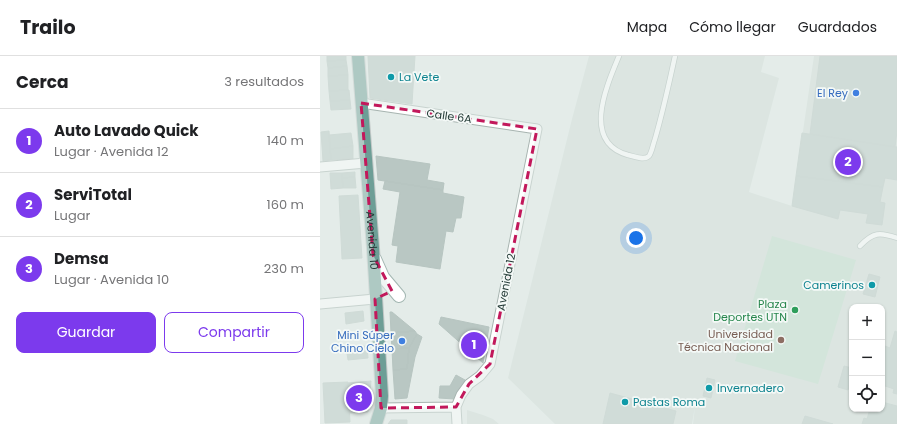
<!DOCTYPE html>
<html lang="es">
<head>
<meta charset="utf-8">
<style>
  :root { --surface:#fff; --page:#f6f6f6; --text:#202124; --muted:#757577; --line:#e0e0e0; --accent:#7c3aed }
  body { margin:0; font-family:Poppins,sans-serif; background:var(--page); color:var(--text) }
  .controls { position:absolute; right:12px; bottom:12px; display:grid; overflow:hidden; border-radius:8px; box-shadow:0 1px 3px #0004 }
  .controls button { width:36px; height:36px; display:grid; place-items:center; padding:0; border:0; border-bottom:1px solid var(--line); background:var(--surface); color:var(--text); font:20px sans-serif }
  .you { position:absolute; left:316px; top:182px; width:14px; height:14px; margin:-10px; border:3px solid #fff; border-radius:50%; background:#1a73e8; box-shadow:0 0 0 6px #1a73e833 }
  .badge { display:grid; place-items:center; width:26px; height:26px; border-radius:50%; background:var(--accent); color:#fff; font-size:13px; font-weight:700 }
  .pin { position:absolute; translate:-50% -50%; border:2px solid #fff; box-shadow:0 1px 4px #0006 }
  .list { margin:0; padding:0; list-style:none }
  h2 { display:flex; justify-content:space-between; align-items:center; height:52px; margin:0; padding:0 16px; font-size:17px }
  h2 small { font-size:13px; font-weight:400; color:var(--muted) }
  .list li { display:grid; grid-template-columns:26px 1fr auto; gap:12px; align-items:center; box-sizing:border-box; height:64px; padding:0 16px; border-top:1px solid var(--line) }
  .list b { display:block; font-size:15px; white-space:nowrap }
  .list p { margin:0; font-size:13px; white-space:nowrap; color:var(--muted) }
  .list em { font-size:13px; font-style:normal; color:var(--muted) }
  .actions { display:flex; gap:8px; padding:12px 16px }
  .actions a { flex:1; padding:9px 0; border:1px solid var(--accent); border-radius:8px; text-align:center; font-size:14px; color:var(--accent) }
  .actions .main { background:var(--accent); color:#fff }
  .icon { flex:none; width:22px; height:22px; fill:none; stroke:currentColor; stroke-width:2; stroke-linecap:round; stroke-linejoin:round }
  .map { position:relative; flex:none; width:577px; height:368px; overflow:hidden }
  header { display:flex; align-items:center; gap:24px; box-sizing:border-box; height:56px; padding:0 20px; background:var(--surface); border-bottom:1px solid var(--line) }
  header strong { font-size:19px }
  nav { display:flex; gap:22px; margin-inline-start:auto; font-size:14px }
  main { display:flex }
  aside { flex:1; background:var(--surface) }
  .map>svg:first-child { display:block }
  .built { fill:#d2dcd8; fill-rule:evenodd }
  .green { fill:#bfdbc9 }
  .building { fill:#b9c7c3; stroke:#b7c5c1 }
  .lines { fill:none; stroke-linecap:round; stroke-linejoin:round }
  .service-casing { stroke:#a7b4b0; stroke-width:6 }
  .minor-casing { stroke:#a7b4b0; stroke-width:11 }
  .secondary-casing { stroke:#a3b7b2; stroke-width:14 }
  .primary-casing { stroke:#c2c8c7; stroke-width:14 }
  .service { stroke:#fff; stroke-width:4.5 }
  .minor { stroke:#fff; stroke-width:9 }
  .secondary { stroke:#fff; stroke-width:12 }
  .primary { stroke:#6d9e96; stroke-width:12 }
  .marked { fill:none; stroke:#c2185b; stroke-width:3; stroke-dasharray:8 5; stroke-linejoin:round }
  .culture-dot { fill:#0f9aa8; stroke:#f4f9f7; stroke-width:1.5 }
  .shop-dot { fill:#3f7fe0; stroke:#f4f9f7; stroke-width:1.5 }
  .leisure-dot { fill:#2e9e5b; stroke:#f4f9f7; stroke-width:1.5 }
  .education-dot { fill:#8d6e63; stroke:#f4f9f7; stroke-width:1.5 }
  .labels { text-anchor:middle; stroke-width:3.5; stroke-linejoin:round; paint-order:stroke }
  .culture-label { font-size:11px; fill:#0d838f; stroke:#f4f9f7; text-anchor:start }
  .shop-label { font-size:11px; fill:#366cbe; stroke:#f4f9f7; text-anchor:end }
  .street-label { font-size:11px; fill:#253c38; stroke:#f4f9f7 }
  .leisure-label { font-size:11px; fill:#27864d; stroke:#f4f9f7; text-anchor:end }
  .education-label { font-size:11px; fill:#785e54; stroke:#f4f9f7; text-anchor:end }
</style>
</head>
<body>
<header>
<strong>Trailo</strong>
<nav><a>Mapa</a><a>Cómo llegar</a><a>Guardados</a></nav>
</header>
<main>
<aside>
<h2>Cerca<small>3 resultados</small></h2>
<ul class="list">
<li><span class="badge">1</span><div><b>Auto Lavado Quick</b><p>Lugar · Avenida 12</p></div><em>140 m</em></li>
<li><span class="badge">2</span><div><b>ServiTotal</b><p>Lugar</p></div><em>160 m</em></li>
<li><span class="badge">3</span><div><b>Demsa</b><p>Lugar · Avenida 10</p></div><em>230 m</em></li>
</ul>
<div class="actions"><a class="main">Guardar</a><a>Compartir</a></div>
</aside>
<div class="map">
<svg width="577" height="368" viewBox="0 0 577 368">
  <rect width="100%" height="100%" fill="#e4ece9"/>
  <path class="built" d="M 269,0 L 445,0 L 441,16 L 459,22 L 429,136 L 472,150 L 494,0 L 577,0 L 577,368 L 373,368 L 375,350 L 372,368 L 235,368 L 188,322 L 252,63 ZM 532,251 L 562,251 L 562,353 L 532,353 Z
    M 147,354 L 163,359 L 173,363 L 179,368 L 147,368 Z"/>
  <path class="green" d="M 452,180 L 536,204 L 498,328 L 415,305 Z"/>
  <path class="building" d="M 7,0 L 26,0 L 26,4 L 7,5 Z
    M 48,0 L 95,0 L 92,48 L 50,42 Z
    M 500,0 L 577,0 L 577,75 L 575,91 L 490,78 Z
    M 26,4 L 27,10 L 8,12 L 7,5 Z
    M 27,10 L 28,19 L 8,20 L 8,12 Z
    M 28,19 L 28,34 L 9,35 L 8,20 Z
    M 29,34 L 30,44 L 10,45 L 9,35 Z
    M 30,44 L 31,53 L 11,54 L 10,45 Z
    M 9,75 L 11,104 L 3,105 L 1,76 Z
    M 31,77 L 33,90 L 10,93 L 9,79 Z
    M 482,77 L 577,91 L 577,124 L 565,122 L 563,131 L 476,120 Z
    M 33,90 L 33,103 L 11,104 L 10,93 Z
    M 56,100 L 110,108 L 107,124 L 124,127 L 123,134 L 58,124 Z
    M 35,116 L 35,121 L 22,122 L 22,117 Z
    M 10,117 L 22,117 L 23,132 L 11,133 Z
    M 476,120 L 563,131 L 560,146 L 565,147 L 562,169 L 546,167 L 548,158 L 520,154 L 518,163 L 472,150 Z
    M 35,121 L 36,132 L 23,132 L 22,122 Z
    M 65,125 L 123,134 L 123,137 L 144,141 L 141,162 L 136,162 L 133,176 L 126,175 L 120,213 L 76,206 L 78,190 L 72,189 L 80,136 L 63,133 Z
    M 38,139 L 42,202 L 22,203 L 19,140 Z
    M 549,218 L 560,221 L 555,241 L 543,238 Z
    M 43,255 L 44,265 L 26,268 L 25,257 Z
    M 70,256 L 72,256 L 95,275 L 71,277 Z
    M 121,261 L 169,271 L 163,307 L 119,268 Z
    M 95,275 L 97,278 L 89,292 L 72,293 L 71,277 Z
    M 575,275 L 577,276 L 577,338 L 573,337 L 574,333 L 562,329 L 563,315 L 562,314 L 562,301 L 565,290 L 570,292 Z
    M 97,278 L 102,281 L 95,301 L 87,342 L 75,343 L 73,314 L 87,313 L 89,292 Z
    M 47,290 L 48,302 L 28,304 L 26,291 Z
    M 89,292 L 87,313 L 73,314 L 72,293 Z
    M 524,310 L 532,312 L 532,321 L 528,334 L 518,331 Z
    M 136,319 L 145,324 L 134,343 L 119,342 L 120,330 L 130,330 Z
    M 387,322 L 395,324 L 391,342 L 383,340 Z
    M 51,325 L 48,356 L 30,357 L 28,327 Z
    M 28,326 L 30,366 L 5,367 L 3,327 Z
    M 290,337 L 356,355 L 353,368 L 283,368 Z
    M 562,346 L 577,350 L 577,368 L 542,368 L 544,362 L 547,363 L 550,353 L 562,353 Z
    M 485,360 L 513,368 L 482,368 Z
    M 71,364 L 87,364 L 87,368 L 68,368 Z"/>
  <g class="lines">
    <defs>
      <path id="service" d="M 299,0 C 287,29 261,86 308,99 C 314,100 324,105 329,100 C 332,96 333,88 335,83 C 343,55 349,28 355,0
        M 540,190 C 553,176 560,176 577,182"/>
      <path id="minor" d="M 41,47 L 217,73 L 170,308 L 160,320 L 149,328 L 141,339 L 136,351 L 137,368
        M 0,111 L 46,107
        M 0,248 L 55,243
        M 61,352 L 136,351"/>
      <path id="secondary" d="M 55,203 L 63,221 L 79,240"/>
      <g id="primary">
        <path id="s1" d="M 38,0 L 53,192 L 62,340 L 61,352 L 56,368"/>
      </g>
    </defs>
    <use href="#service" class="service-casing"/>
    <use href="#minor" class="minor-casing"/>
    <use href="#secondary" class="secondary-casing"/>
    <use href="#primary" class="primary-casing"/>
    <use href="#service" class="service"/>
    <use href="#minor" class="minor"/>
    <use href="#secondary" class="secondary"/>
    <use href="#primary" class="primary"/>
  </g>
  <path d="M0 0H577V368H0ZM 41,47 L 217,73 L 170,308 L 149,328 L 136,351 L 61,352 L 55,243 L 72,235 L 53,199 Z" fill="#e4ece9" fill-opacity=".55" fill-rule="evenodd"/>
  <path class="marked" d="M 41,47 L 217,73 L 170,308 L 149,328 L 136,351 L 61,352 L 55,243 L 72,235 L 53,199 Z"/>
  <g class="culture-dot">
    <circle cx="71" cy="21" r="4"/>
    <circle cx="552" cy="229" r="4"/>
    <circle cx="389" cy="332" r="4"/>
    <circle cx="305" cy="346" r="4"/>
  </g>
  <g class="shop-dot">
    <circle cx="536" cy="37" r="4"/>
    <circle cx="82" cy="285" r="4"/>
  </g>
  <circle class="leisure-dot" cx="475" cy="254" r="4"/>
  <circle class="education-dot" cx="461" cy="284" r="4"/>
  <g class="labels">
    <g class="culture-label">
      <text x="79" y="25">La Vete</text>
      <text x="544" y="233" text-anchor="end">Camerinos</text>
      <text x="397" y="336">Invernadero</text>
      <text x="313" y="350">Pastas Roma</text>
    </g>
    <g class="shop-label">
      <text x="528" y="41">El Rey</text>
      <text x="74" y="283">Mini Súper<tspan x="74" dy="13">Chino Cielo</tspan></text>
    </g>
    <g class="street-label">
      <text transform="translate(129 60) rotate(8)" y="4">Calle 6A</text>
      <text dy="4" stroke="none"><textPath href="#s1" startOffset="185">Avenida 10</textPath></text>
      <text transform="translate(186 226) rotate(-79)" y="4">Avenida 12</text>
    </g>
    <g class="leisure-label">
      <text x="467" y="252">Plaza<tspan x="467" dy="13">Deportes UTN</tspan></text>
    </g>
    <g class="education-label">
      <text x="453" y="282">Universidad<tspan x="453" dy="13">Técnica Nacional</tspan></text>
    </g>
  </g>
</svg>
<div class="controls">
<button>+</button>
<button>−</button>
<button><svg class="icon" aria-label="locate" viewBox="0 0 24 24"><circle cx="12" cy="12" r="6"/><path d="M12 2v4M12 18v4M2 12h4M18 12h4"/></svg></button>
</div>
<div class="you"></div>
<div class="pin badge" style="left:154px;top:289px">1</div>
<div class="pin badge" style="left:528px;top:106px">2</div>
<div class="pin badge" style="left:39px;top:342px">3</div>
</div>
</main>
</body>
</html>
